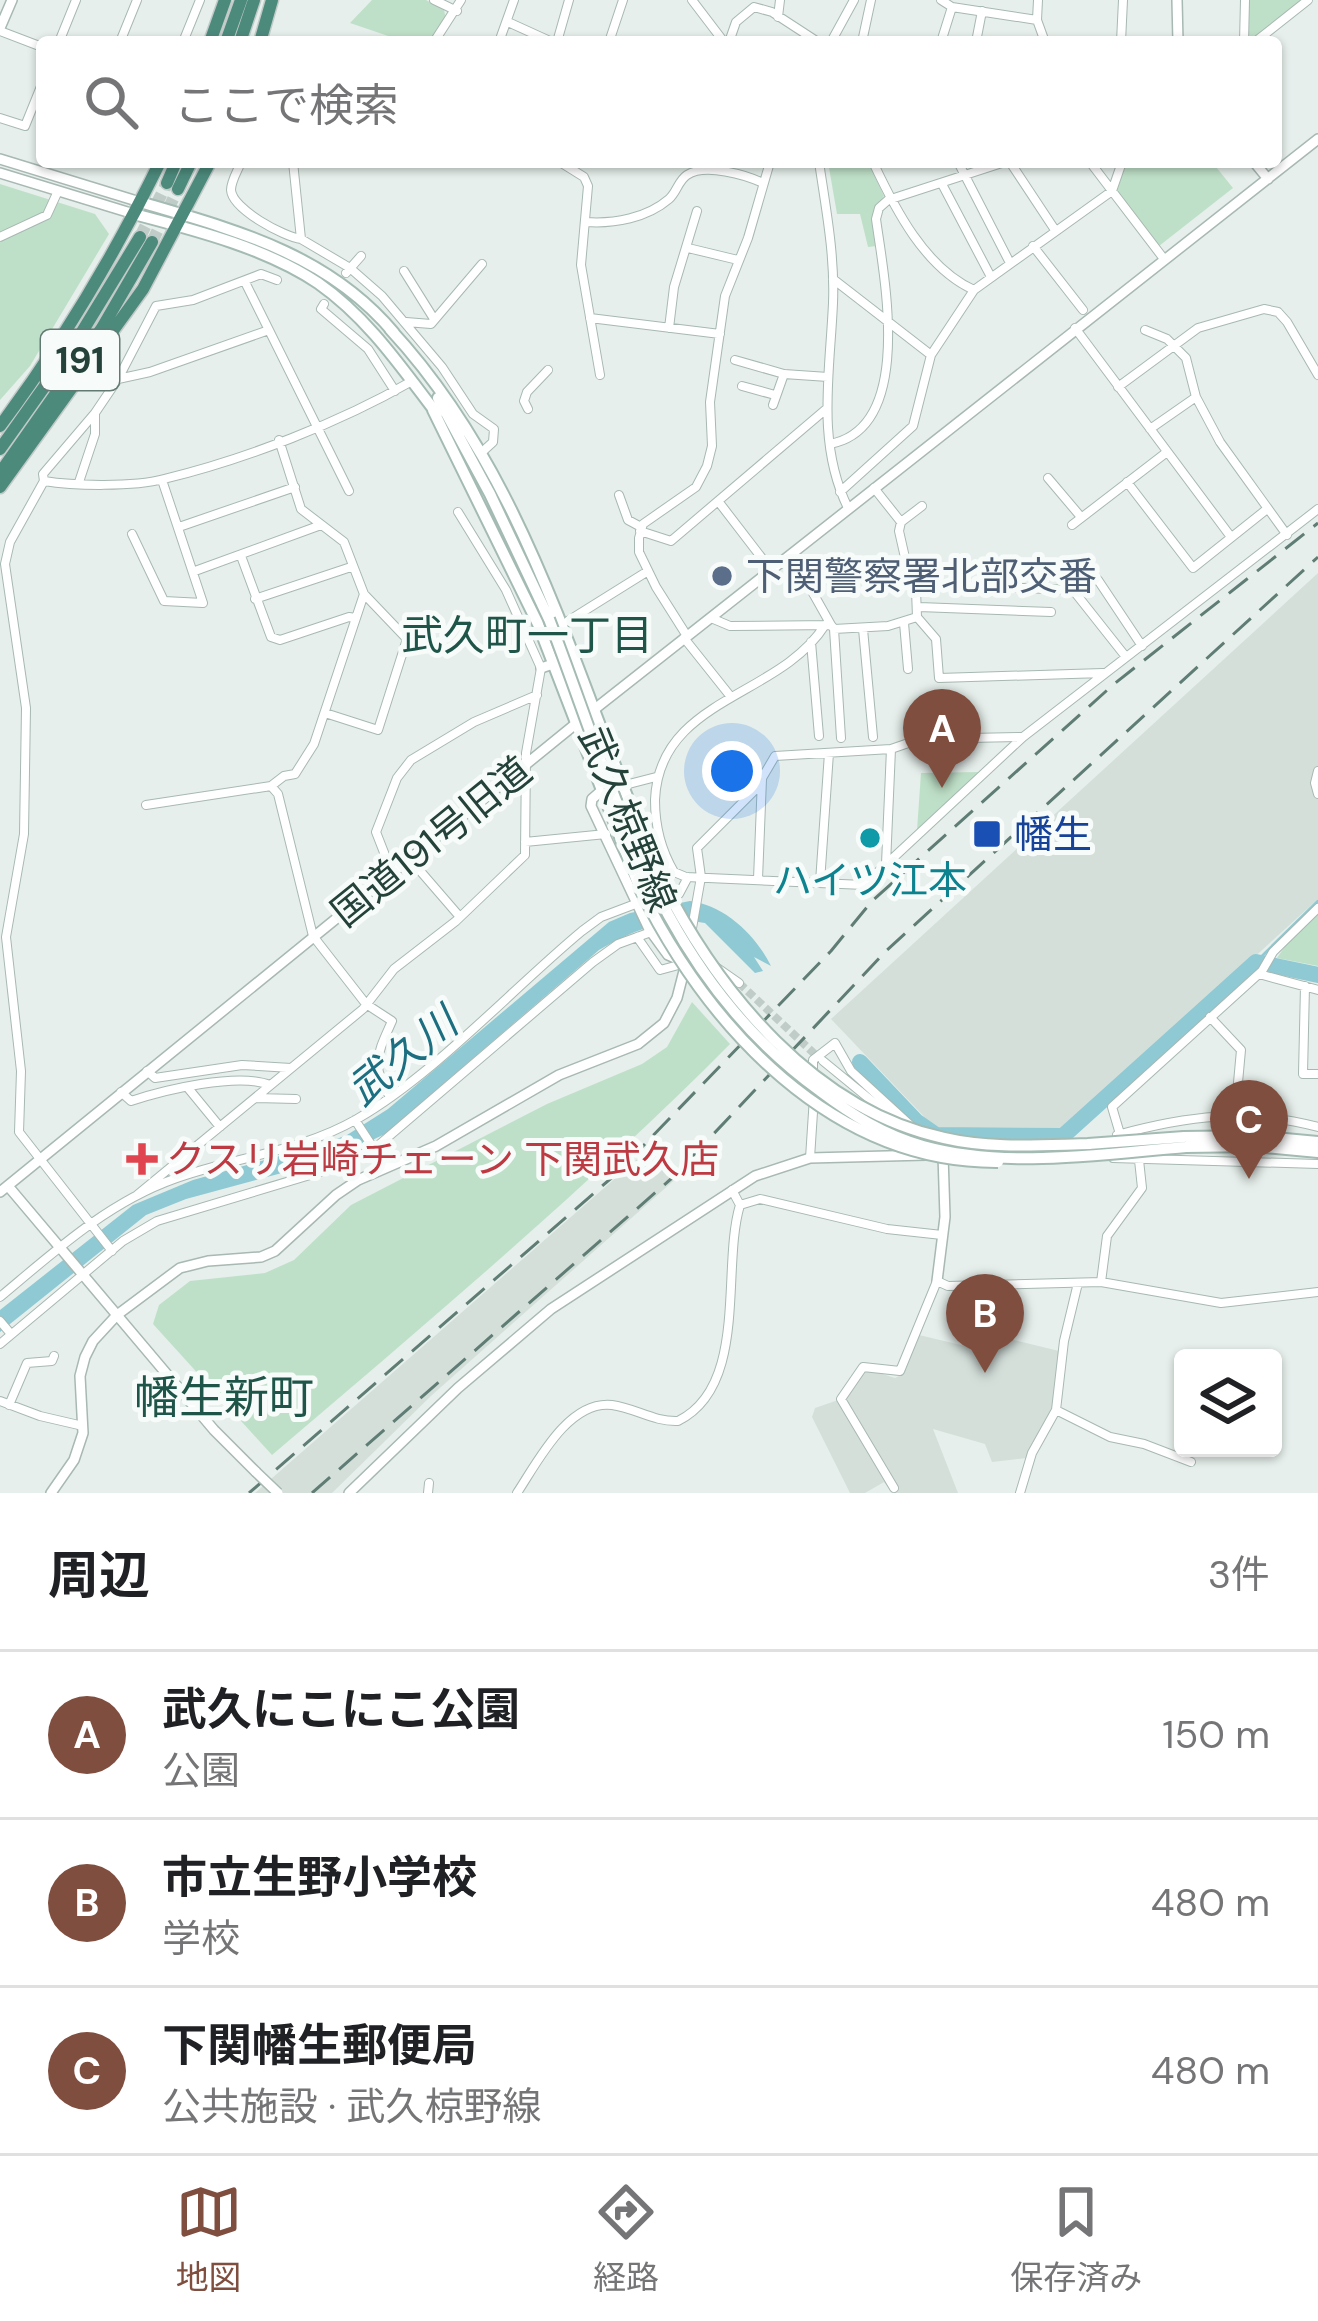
<!DOCTYPE html>
<html lang="ja">
<head>
<meta charset="utf-8">
<style>
  :root { --surface:#fff; --page:#f6f6f6; --text:#202124; --muted:#757577; --line:#e0e0e0; --accent:#7f4e3f }
  body { margin:0; font-family:"DM Sans","Noto Sans JP",sans-serif; background:var(--page); color:var(--text) }
  .controls { position:absolute; right:36px; bottom:36px; display:grid; overflow:hidden; border-radius:12px; box-shadow:0 3px 9px #0004 }
  .controls button { width:108px; height:108px; display:grid; place-items:center; padding:0; border:0; border-bottom:3px solid var(--line); background:var(--surface); color:var(--text); font:60px sans-serif }
  .you { position:absolute; left:732px; top:771px; width:42px; height:42px; margin:-30px; border:9px solid #fff; border-radius:50%; background:#1a73e8; box-shadow:0 0 0 18px #1a73e833 }
  .badge { display:grid; place-items:center; width:78px; height:78px; border-radius:50%; background:var(--accent); color:#fff; font-size:39px; font-weight:700 }
  .pin { position:absolute; translate:-50% -99px; filter:drop-shadow(0 3px 6px #0008) }
  .pin::after { content:''; position:absolute; top:63px; width:42px; height:36px; background:inherit; clip-path:polygon(0 0,100% 0,50% 100%) }
  .list { margin:0; padding:0; list-style:none }
  h2 { display:flex; justify-content:space-between; align-items:center; height:156px; margin:0; padding:0 48px; font-size:51px }
  h2 small { font-size:39px; font-weight:400; color:var(--muted) }
  .list li { display:grid; grid-template-columns:78px 1fr auto; gap:36px; align-items:center; box-sizing:border-box; height:168px; padding:0 48px; border-top:3px solid var(--line) }
  .list b { display:block; font-size:45px; white-space:nowrap }
  .list p { margin:0; font-size:39px; white-space:nowrap; color:var(--muted) }
  .list em { font-size:39px; font-style:normal; color:var(--muted) }
  .icon { flex:none; width:66px; height:66px; fill:none; stroke:currentColor; stroke-width:2; stroke-linecap:round; stroke-linejoin:round }
  .map { position:relative; flex:none; width:1318px; height:1493px; overflow:hidden }
  .search { position:absolute; background:var(--surface); box-shadow:0 3px 9px #0004; left:36px; right:36px; top:36px; height:132px; display:flex; align-items:center; gap:30px; box-sizing:border-box; padding:0 42px; border-radius:12px; color:var(--muted); font-size:45px }
  .sheet { height:660px; background:var(--surface) }
  nav { display:flex; justify-content:space-around; align-items:center; box-sizing:border-box; height:168px; border-top:3px solid var(--line); background:var(--surface); font-size:33px; color:var(--muted) }
  nav a { display:grid; justify-items:center; gap:6px }
  nav .on { color:var(--accent) }
  .map>svg:first-child { display:block }
  .built { fill:#d4dfda }
  .green { fill:#bfe0c8 }
  .water { fill:#8ec9d4 }
  .lines { fill:none; stroke-linecap:round; stroke-linejoin:round }
  .stream { stroke:#8ec9d4; stroke-width:3 }
  .river { stroke:#8ec9d4; stroke-width:16 }
  .minor-tunnel { stroke:#bfccc8; stroke-width:8; stroke-dasharray:8 4; stroke-linecap:butt }
  .trunk-tunnel { stroke:#bfccc8; stroke-width:12; stroke-dasharray:12 6; stroke-linecap:butt }
  .minor-casing { stroke:#a8b8b2; stroke-width:10 }
  .tertiary-casing { stroke:#a8b8b2; stroke-width:12 }
  .secondary-casing { stroke:#a4bbb3; stroke-width:14 }
  .trunk-casing { stroke:#c2cac8; stroke-width:15 }
  .minor { stroke:#fff; stroke-width:8 }
  .tertiary { stroke:#fff; stroke-width:9 }
  .secondary { stroke:#fff; stroke-width:10 }
  .trunk { stroke:#4c8a7c; stroke-width:12 }
  .rail { stroke:#5f7d75; stroke-width:3; stroke-dasharray:24 12; stroke-linecap:butt }
  .tertiary-bridge-casing { stroke:#a8b8b2; stroke-width:12; stroke-linecap:butt }
  .secondary-bridge-casing { stroke:#a4bbb3; stroke-width:14; stroke-linecap:butt }
  .tertiary-bridge { stroke:#fff; stroke-width:9 }
  .secondary-bridge { stroke:#fff; stroke-width:10 }
  .service-dot { fill:#5c6f8a; stroke:#f7fbf9; stroke-width:4.5 }
  .transit-dot { fill:#1a4fb4; stroke:#f7fbf9; stroke-width:4.5 }
  .culture-dot { fill:#0f9aa8; stroke:#f7fbf9; stroke-width:4.5 }
  .health-dot { fill:#e0444e; stroke:#f7fbf9; stroke-width:4.5 }
  .labels { text-anchor:middle; stroke-width:10; stroke-linejoin:round; paint-order:stroke }
  .shield { fill:#f7fbf9; stroke:#637a73; stroke-width:3 }
  .shield-label { font-size:36px; font-weight:bold; fill:#24423a }
  .service-label { font-size:39px; fill:#4e5e75; stroke:#f7fbf9; text-anchor:start }
  .street-label { font-size:39px; fill:#24423a; stroke:#f7fbf9 }
  .transit-label { font-size:39px; fill:#164399; stroke:#f7fbf9; text-anchor:start }
  .culture-label { font-size:39px; fill:#0d838f; stroke:#f7fbf9 }
  .health-label { font-size:39px; fill:#be3a42; stroke:#f7fbf9; text-anchor:start }
  .neighbourhood-label { font-size:42px; fill:#1f5548; stroke:#f7fbf9 }
  .water-label { font-size:42px; font-style:italic; fill:#1c6f80; stroke:#f7fbf9 }
  .quarter-label { font-size:45px; fill:#1f5548; stroke:#f7fbf9 }
</style>
</head>
<body>
<div class="map">
<svg width="1318" height="1493" viewBox="0 0 1318 1493">
  <rect width="100%" height="100%" fill="#e6efeb"/>
  <path class="built" d="M 1318,573 L 1318,767 L 1313,788 L 1318,798 L 1318,899 L 1068,1127 L 1052,1132 L 935,1128 L 831,1019 Z
    M 651,1147 L 680,1175 L 432,1395 L 332,1493 L 255,1493 Z
    M 972,1330 L 1059,1351 L 1053,1410 L 1027,1458 L 992,1462 L 985,1444 L 933,1429 L 958,1493 L 892,1493 L 884,1482 L 865,1493 L 850,1493 L 812,1417 L 815,1408 L 844,1398 L 864,1368 L 895,1378 L 901,1375 L 915,1334 L 969,1347 Z"/>
  <path class="green" d="M 372,0 L 426,0 L 444,10 L 446,19 L 430,42 L 406,42 L 350,23 Z
    M 1249,0 L 1302,0 L 1253,40 L 1248,38 Z
    M 828,162 L 868,162 L 884,196 L 876,207 L 877,246 L 868,247 L 860,214 L 837,214 Z
    M 1127,162 L 1212,162 L 1233,188 L 1159,246 L 1117,191 Z
    M 0,184 L 95,214 L 109,234 L 30,366 L 0,400 Z
    M 980,772 L 917,830 L 921,773 Z
    M 1318,913 L 1318,966 L 1277,958 L 1292,936 Z
    M 692,1002 L 730,1044 C 585,1190 428,1322 272,1455 L 153,1324 L 159,1305 L 190,1281 L 265,1273 L 294,1260 L 351,1205 L 547,1104 L 642,1064 L 667,1047 Z"/>
  <path class="water" d="M 690,901 C 724,905 756,935 771,966 L 754,957 L 763,971 L 755,973 L 705,923 C 668,915 630,932 599,950 L 385,1134 L 330,1160 L 186,1199 L 146,1215 L 0,1332 L 0,1310 L 133,1205 L 193,1180 L 326,1143 L 347,1135 L 388,1109 L 609,922 L 630,913 Z"/>
  <g class="lines">
    <path class="stream" d="M 1256,962 L 1318,901"/>
    <path class="river" d="M 860,1062 L 916,1121 L 936,1135 L 1063,1136 L 1256,962 L 1318,975"/>
    <path class="minor-tunnel" d="M 739,983 L 821,1060"/>
    <path class="trunk-tunnel" d="M 140,237 L 167,183
      M 152,242 L 178,189"/>
    <defs>
      <path id="minor" d="M 434,0 L 457,11
        M 692,0 L 724,42
        M 941,0 L 952,7 L 1037,20
        M 1038,0 L 1037,20 L 1045,42
        M 778,17 L 780,0
        M 508,22 L 552,42
        M 0,31 L 42,47
        M 59,42 L 76,0
        M 120,42 L 137,0
        M 183,42 L 200,0
        M 434,42 L 461,0
        M 499,42 L 514,0
        M 557,42 L 569,0
        M 609,42 L 623,0
        M 729,42 L 736,22 L 754,7 L 772,12 L 818,42
        M 831,42 L 854,0
        M 862,42 L 871,0
        M 941,42 L 952,7
        M 976,42 L 982,11
        M 1121,42 L 1123,0
        M 1244,42 L 1245,0
        M 1255,42 L 1308,0
        M 0,118 L 25,126 L 42,84
        M 241,162 C 238,170 231,181 231,190 C 232,209 284,237 301,239
        M 293,162 L 301,239 L 350,268 L 382,296 L 442,367 L 473,414 L 494,429 L 493,442 L 481,453
        M 320,162 L 325,162
        M 560,162 L 584,177 L 588,186 L 581,265 L 600,375
        M 819,162 C 826,209 835,256 833,303 C 830,373 816,443 848,508
        M 873,162 C 895,209 925,268 974,290
        M 958,162 L 1010,263
        M 1010,162 L 1055,230
        M 1090,162 L 1164,259
        M 942,184 L 991,277
        M 586,222 C 614,224 647,218 669,199 C 677,192 678,181 687,175 C 705,163 746,175 763,183
        M 0,237 L 47,215 L 58,191
        M 1033,246 L 1083,310
        M 688,248 L 738,260
        M 404,271 L 434,319
        M 346,273 L 361,256
        M 833,279 L 931,355
        M 245,282 L 349,491
        M 324,304 L 321,309 L 368,349 L 395,391
        M 590,318 L 720,334
        M 406,322 L 431,324 L 482,264
        M 669,328 L 674,287 L 697,211
        M 1075,328 L 1231,537
        M 1145,330 L 1167,339 L 1186,358 L 1196,397 L 1220,442 L 1287,535
        M 735,360 L 784,374 L 828,377
        M 118,379 L 156,306 L 193,300 L 261,274 L 277,280
        M 742,386 L 775,395
        M 1118,387 L 1198,328 L 1264,309 L 1278,312 L 1287,322 L 1318,375
        M 773,405 L 784,374
        M 528,409 L 524,401 L 527,392 L 548,370
        M 95,413 L 43,474 L 44,481 L 10,542 L 5,564 L 26,708 L 24,834 L 6,937 L 21,1071 L 19,1132 L 112,1251
        M 1150,429 L 1196,397
        M 830,444 C 915,428 884,277 876,219 L 879,208 L 888,200 L 1005,162
        M 1048,478 L 1081,517
        M 44,481 C 74,486 134,487 164,479 C 246,459 339,423 412,381
        M 79,482 L 95,434 L 95,413 L 118,379 L 150,372 L 269,330
        M 1127,482 L 1193,568 L 1267,509
        M 874,488 L 901,522 L 899,531 L 906,562 L 915,563 L 917,617
        M 840,492 L 913,426 L 931,355 L 974,290 L 1112,191 L 1122,162
        M 619,495 L 628,520 L 641,527
        M 718,501 L 771,570
        M 901,522 L 922,506
        M 1072,525 L 1167,452
        M 179,527 L 295,487
        M 640,531 L 671,541 L 825,410
        M 132,534 L 164,601 L 203,603 L 162,480
        M 791,554 L 831,625
        M 241,556 L 271,637 L 280,640 L 349,617 L 355,618
        M 195,571 L 321,525
        M 1098,580 L 1142,646
        M 917,584 L 1073,590 L 1126,657
        M 255,599 L 351,567
        M 919,607 L 1051,612
        M 917,617 L 936,639 L 939,678 L 1103,673
        M 711,618 L 730,626 L 831,625 L 834,629 L 888,626 L 917,617
        M 568,621 L 648,571
        M 904,623 L 908,669
        M 825,625 C 779,698 659,698 655,800 C 655,826 661,850 674,872 L 686,877 L 864,885 L 1023,737 L 1318,509
        M 834,629 L 841,738
        M 863,629 L 873,737
        M 687,636 L 656,587 L 639,552 L 639,538 L 643,524 L 696,487 L 707,466 L 712,446 L 710,402 L 725,296 L 748,238 L 770,162
        M 684,638 L 731,697
        M 811,642 L 819,736
        M 325,713 L 378,730 L 407,639 L 364,594
        M 1318,771 L 1315,783 L 1318,794
        M 625,785 L 656,777
        M 271,786 L 278,794 L 313,936 L 366,1004 L 392,1021 C 379,1051 369,1065 390,1097
        M 146,805 L 271,786 L 284,776 L 295,774 L 314,744 L 364,594 L 344,542 L 301,509 L 279,440
        M 525,842 L 606,834
        M 409,858 L 460,917
        M 886,864 L 891,749
        M 392,873 L 376,832 L 397,778 L 411,760 L 474,722 L 537,695
        M 758,879 L 762,779
        M 820,882 L 829,753
        M 670,897 L 679,894 L 688,877
        M 691,934 L 701,877 L 697,848 L 755,790 L 775,756 L 891,749 L 920,739 L 1022,737
        M 637,937 L 660,970 L 686,963 L 701,965
        M 716,967 L 739,983
        M 1259,974 L 1318,990
        M 1305,986 L 1303,1074 L 1318,1074
        M 1210,1017 L 1241,1050 L 1235,1115
        M 823,1061 L 889,1115
        M 147,1071 L 155,1078 L 242,1065 L 291,1068
        M 813,1076 L 813,1060 L 835,1043 L 851,1071 L 933,1146
        M 188,1088 L 220,1127
        M 121,1092 L 131,1101 C 164,1090 238,1072 270,1085
        M 256,1098 L 296,1099
        M 355,1120 L 374,1149
        M 1117,1135 C 1186,1116 1248,1108 1318,1127
        M 1028,1153 L 1056,1150
        M 810,1158 L 814,1097
        M 1113,1158 L 1318,1164
        M 137,1195 L 363,1009 L 394,969 L 456,921 L 525,855 L 526,753 L 541,668 L 506,590 L 458,512
        M 740,1205 L 760,1199 L 887,1229 L 942,1235
        M 1101,1282 L 1107,1236 L 1142,1188 L 1139,1160 L 1120,1134 L 1112,1107 L 1262,971 L 1273,952 L 1318,908
        M 0,1297 C 54,1252 107,1203 174,1179 C 234,1157 300,1152 357,1119 C 434,1075 512,989 582,931 L 601,917 L 638,903
        M 0,1321 L 11,1334
        M 0,1344 L 123,1241 L 157,1221 L 330,1169 L 374,1149 L 593,962 L 618,944 L 651,932
        M 0,1401 L 40,1416 L 83,1426
        M 9,1405 L 27,1363 L 52,1361 L 54,1356
        M 1056,1410 L 1110,1437 L 1144,1444 L 1191,1462
        M 894,1488 L 841,1399 L 863,1367 L 900,1371 L 937,1281 L 948,1286 L 1101,1282 L 1221,1303 L 1318,1292
        M 428,1493 L 429,1483
        M 517,1493 C 537,1463 568,1400 612,1405 C 635,1408 654,1422 678,1421 C 749,1386 721,1268 740,1205 L 732,1190
        M 1020,1493 L 1032,1453 L 1056,1410 L 1064,1341 L 1078,1283"/>
      <path id="tertiary" d="M 1177,0 L 1178,42
        M 0,28 L 12,0
        M 0,159 L 140,202
        M 1254,162 L 1268,179
        M 0,173 L 134,214
        M 541,668 L 571,658
        M 591,712 L 1318,139
        M 8,1186 L 214,1430 L 256,1472
        M 0,1192 L 578,722
        M 937,1281 L 945,1217 L 943,1155
        M 51,1493 L 74,1460 L 83,1433 L 80,1376 L 85,1357 L 93,1341 L 117,1315 L 180,1268 L 208,1261 L 261,1257 L 275,1251 L 336,1195 L 358,1180 L 436,1146 L 559,1075 L 638,1044 L 664,1023 L 677,998 L 686,963 L 668,955 L 649,929 L 591,806 L 592,799 L 600,792
        M 349,1493 L 458,1388 L 551,1309 L 755,1176 L 810,1158 L 926,1155"/>
      <path id="secondary" d="M 140,202 C 235,230 328,254 394,333
        M 134,214 C 195,230 266,248 318,283 C 368,318 401,367 437,414
        M 390,329 C 534,484 578,693 662,881
        M 438,398 L 490,494 L 549,619
        M 433,410 L 538,624 L 640,889
        M 1184,1137 L 1255,1136 L 1318,1142
        M 1186,1147 L 1255,1146 L 1318,1152"/>
      <path id="trunk" d="M 210,42 L 225,0
        M 226,42 L 241,0
        M 240,42 L 254,0
        M 260,42 L 272,0
        M 167,183 L 176,162
        M 178,189 L 191,162
        M 0,426 C 62,343 115,254 160,162
        M 0,449 L 74,345 L 140,237
        M 0,473 L 102,328 L 152,242
        M 0,487 L 143,289 L 210,162"/>
    </defs>
    <use href="#minor" class="minor-casing"/>
    <use href="#tertiary" class="tertiary-casing"/>
    <use href="#secondary" class="secondary-casing"/>
    <use href="#trunk" class="trunk-casing"/>
    <use href="#minor" class="minor"/>
    <use href="#tertiary" class="tertiary"/>
    <use href="#secondary" class="secondary"/>
    <use href="#trunk" class="trunk"/>
    <path class="rail" d="M 249,1493 L 616,1174 L 831,951 L 872,901 L 1114,684 L 1318,523
      M 312,1493 L 672,1178 L 886,951 L 1318,557"/>
    <defs>
      <path id="tertiary-bridge" d="M 256,1472 L 278,1493"/>
      <path id="secondary-bridge" d="M 549,619 C 616,794 659,976 820,1091 C 852,1115 884,1135 923,1146 C 1007,1169 1101,1154 1186,1147
        M 662,881 C 719,993 814,1110 944,1138 C 991,1149 1041,1145 1090,1144
        M 640,889 C 709,1028 832,1163 998,1162
        M 1088,1144 L 1184,1137"/>
    </defs>
    <use href="#tertiary-bridge" class="tertiary-bridge-casing"/>
    <use href="#secondary-bridge" class="secondary-bridge-casing"/>
    <use href="#tertiary-bridge" class="tertiary-bridge"/>
    <use href="#secondary-bridge" class="secondary-bridge"/>
  </g>
  <circle class="service-dot" cx="722" cy="576" r="12"/>
  <rect class="transit-dot" x="972" y="819" width="30" height="30" rx="6"/>
  <circle class="culture-dot" cx="870" cy="838" r="12"/>
  <path class="health-dot" d="M136 1141h12v12h12v12h-12v12h-12v-12h-12v-12h12z"/>
  <g class="labels">
    <rect class="shield" x="41" y="330" width="78" height="60" rx="9"/>
    <g class="shield-label">
      <text x="80" y="373">191</text>
    </g>
    <g class="service-label">
      <text x="746" y="590">下関警察署北部交番</text>
    </g>
    <g class="street-label">
      <text transform="translate(628 819) rotate(68)" y="14">武久椋野線</text>
      <text transform="translate(431 841) rotate(-39)" y="14">国道191号旧道</text>
    </g>
    <g class="transit-label">
      <text x="1014" y="848">幡生</text>
    </g>
    <g class="culture-label">
      <text x="870" y="894">ハイツ江本</text>
    </g>
    <g class="health-label">
      <text x="166" y="1173">クスリ岩崎チェーン 下関武久店</text>
    </g>
    <g class="neighbourhood-label">
      <text x="527" y="650">武久町一丁目</text>
    </g>
    <g class="water-label">
      <text transform="translate(402 1056) rotate(-39)" y="15">武久川</text>
    </g>
    <g class="quarter-label">
      <text x="224" y="1413">幡生新町</text>
    </g>
  </g>
</svg>
<div class="controls">
<button><svg class="icon" aria-label="layers" viewBox="0 0 24 24"><path d="M12 4l9 5-9 5-9-5zM3 14l9 5 9-5"/></svg></button>
</div>
<div class="you"></div>
<div class="pin badge" style="left:942px;top:788px">A</div>
<div class="pin badge" style="left:985px;top:1373px">B</div>
<div class="pin badge" style="left:1249px;top:1179px">C</div>
<div class="search"><svg class="icon" aria-label="search" viewBox="0 0 24 24"><circle cx="10" cy="10" r="6"/><path d="M15 15l6 6"/></svg>ここで検索</div>
</div>
<section class="sheet">
<h2>周辺<small>3件</small></h2>
<ul class="list">
<li><span class="badge">A</span><div><b>武久にこにこ公園</b><p>公園</p></div><em>150 m</em></li>
<li><span class="badge">B</span><div><b>市立生野小学校</b><p>学校</p></div><em>480 m</em></li>
<li><span class="badge">C</span><div><b>下関幡生郵便局</b><p>公共施設 · 武久椋野線</p></div><em>480 m</em></li>
</ul>
</section>
<nav>
<a class="on"><svg class="icon" aria-label="map" viewBox="0 0 24 24"><path d="M3 6l6-2 6 2 6-2v14l-6 2-6-2-6 2zM9 4v14M15 6v14"/></svg>地図</a>
<a><svg class="icon" aria-label="directions" viewBox="0 0 24 24"><path d="M12 3l9 9-9 9-9-9zM9 14v-3h6M13 9l2 2-2 2"/></svg>経路</a>
<a><svg class="icon" aria-label="saved" viewBox="0 0 24 24"><path d="M7 4h10v16l-5-4-5 4z"/></svg>保存済み</a>
</nav>
</body>
</html>
